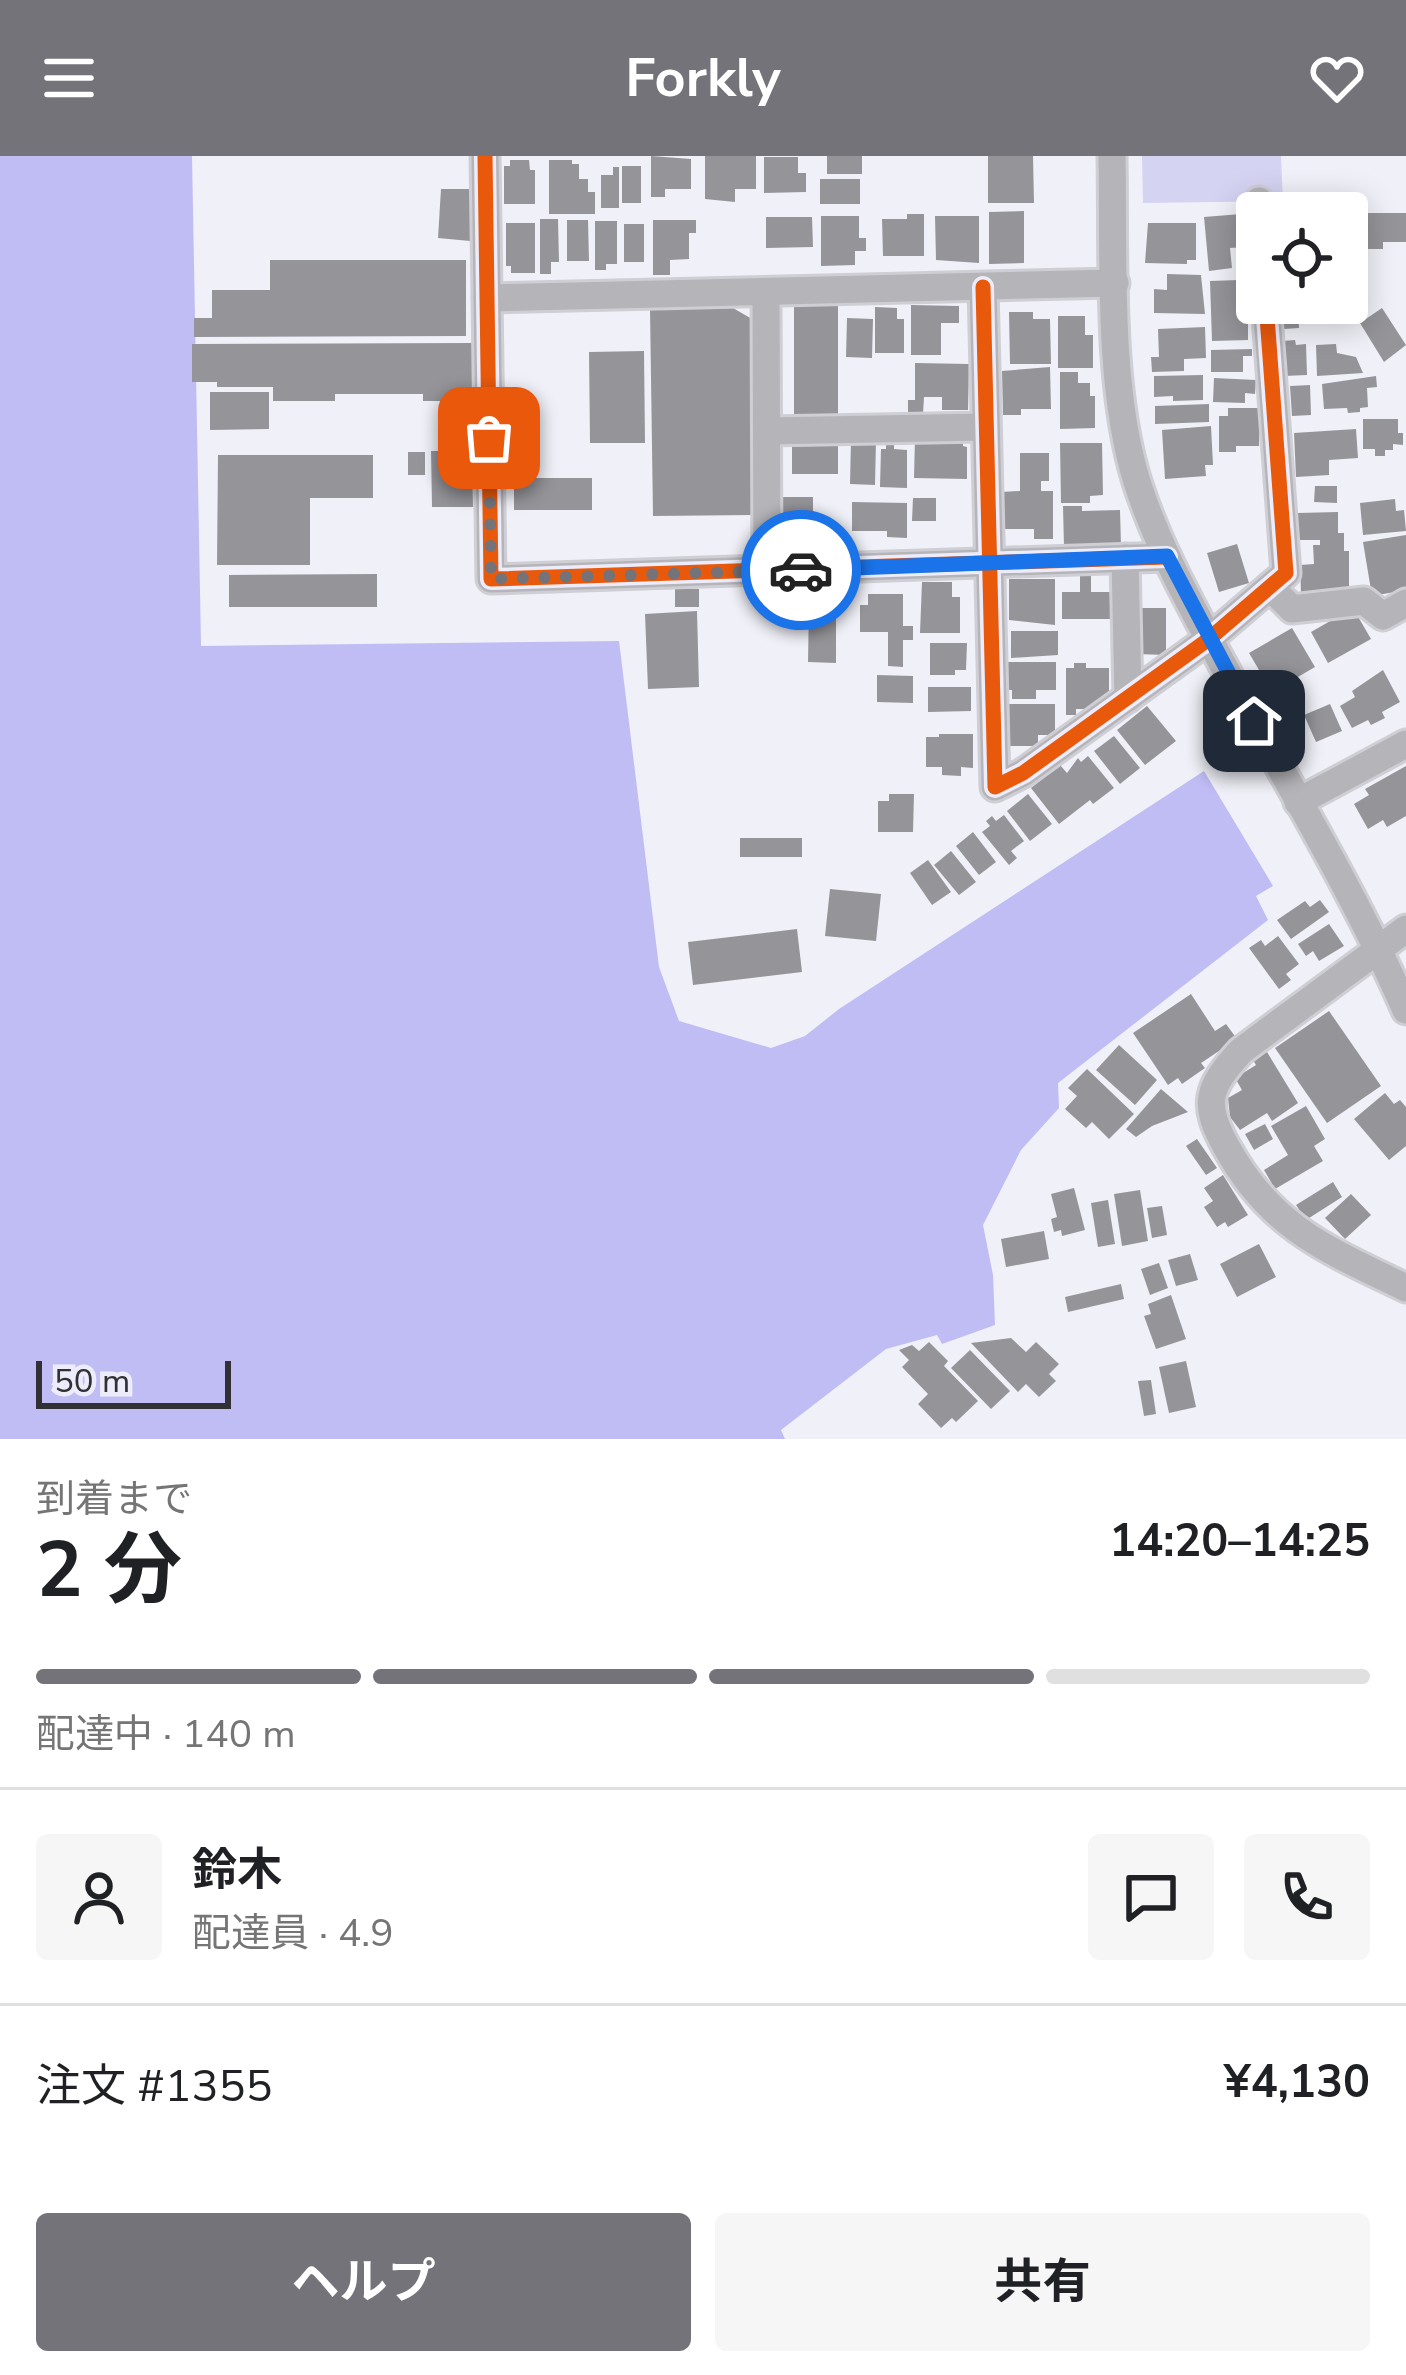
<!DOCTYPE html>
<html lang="ja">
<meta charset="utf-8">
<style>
:root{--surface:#fff;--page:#f6f6f6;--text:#202124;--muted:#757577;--line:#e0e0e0;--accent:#737379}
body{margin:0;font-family:"Nunito Sans","Noto Sans JP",sans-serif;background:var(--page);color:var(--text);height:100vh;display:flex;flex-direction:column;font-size:45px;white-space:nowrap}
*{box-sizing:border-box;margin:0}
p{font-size:39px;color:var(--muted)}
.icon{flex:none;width:66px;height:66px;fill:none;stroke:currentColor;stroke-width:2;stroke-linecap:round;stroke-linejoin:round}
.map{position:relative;height:1283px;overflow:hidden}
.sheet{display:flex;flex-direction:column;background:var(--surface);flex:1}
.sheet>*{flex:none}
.fabs{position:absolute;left:1236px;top:36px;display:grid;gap:24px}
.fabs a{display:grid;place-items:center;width:132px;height:132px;border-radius:12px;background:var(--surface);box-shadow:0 6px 30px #0003;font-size:60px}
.scale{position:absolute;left:36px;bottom:30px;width:195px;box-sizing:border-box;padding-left:12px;border:6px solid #303035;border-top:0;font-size:33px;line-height:42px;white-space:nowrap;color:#303035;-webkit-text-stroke:9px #edecfb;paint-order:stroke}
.pin{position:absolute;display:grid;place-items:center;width:102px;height:102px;color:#fff;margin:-51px;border-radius:24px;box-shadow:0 6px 18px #0006}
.courier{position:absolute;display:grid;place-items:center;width:120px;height:120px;margin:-60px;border:9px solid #1a73e8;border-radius:50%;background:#fff;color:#222;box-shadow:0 3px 15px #0007}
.head em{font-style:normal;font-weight:700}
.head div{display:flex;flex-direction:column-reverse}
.head{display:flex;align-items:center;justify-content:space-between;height:204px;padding:0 36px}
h1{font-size:78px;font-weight:700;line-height:90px}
.bar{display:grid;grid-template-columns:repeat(4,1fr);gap:18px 12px;align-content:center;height:144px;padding:0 36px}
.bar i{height:15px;border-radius:9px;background:var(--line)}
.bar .current{background:var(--accent)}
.bar p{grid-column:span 4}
.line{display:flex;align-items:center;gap:30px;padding:0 36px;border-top:3px solid var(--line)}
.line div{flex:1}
.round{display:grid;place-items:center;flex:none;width:126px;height:126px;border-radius:12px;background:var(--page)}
.action{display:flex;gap:24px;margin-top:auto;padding:24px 36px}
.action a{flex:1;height:138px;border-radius:12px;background:var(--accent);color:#fff;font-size:48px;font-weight:700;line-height:138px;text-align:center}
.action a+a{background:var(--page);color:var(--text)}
header{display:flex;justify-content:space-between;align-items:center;height:156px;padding:0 36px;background:var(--accent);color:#fff;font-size:54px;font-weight:700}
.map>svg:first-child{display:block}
.green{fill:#d4d3f2}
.water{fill:#c0bcf4}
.building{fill:#949499}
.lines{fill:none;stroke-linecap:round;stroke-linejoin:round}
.minor-casing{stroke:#ceced4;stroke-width:33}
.minor{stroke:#b5b5b9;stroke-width:27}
.cycleway-casing{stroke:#edecfb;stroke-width:22}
.cycleway{stroke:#e8590c;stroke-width:15}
.done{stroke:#737379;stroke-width:12;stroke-dasharray:0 21.6}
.route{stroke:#1a73e8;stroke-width:15}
</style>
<header><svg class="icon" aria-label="menu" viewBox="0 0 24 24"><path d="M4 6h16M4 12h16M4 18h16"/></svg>Forkly<svg class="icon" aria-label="heart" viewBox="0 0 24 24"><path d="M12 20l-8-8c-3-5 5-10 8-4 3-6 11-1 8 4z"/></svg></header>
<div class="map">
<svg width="1406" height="1283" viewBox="0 0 1406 1283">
<rect width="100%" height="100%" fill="#f0f0f8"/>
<path class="green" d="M1142,0H1281L1283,45L1143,47Z"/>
<path class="water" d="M0,0H192L201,490L619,485L659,811L679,865L771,892L805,880L839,853L1204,615L1273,730L1256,740L1268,764L1058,927L1059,952L1021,994L983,1069L993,1119L995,1169L942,1188L937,1179L886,1193L781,1274L785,1283H0Z"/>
<g class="building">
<path d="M651,0L691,3V33H665V41H651Z"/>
<path d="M705,0H756V33H735V46L705,43Z"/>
<rect x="827" y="0" width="35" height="18"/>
<path d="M988,0H1033L1034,47H988Z"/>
<path d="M764,1H798V17H806V36L764,37Z"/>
<path d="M510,4H529L530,14H535V48H504V10H510Z"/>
<path d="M549,4H572V8H579V23H588V36H595V58H549Z"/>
<rect x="622" y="10" width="19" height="37"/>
<path d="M613,11H619V52H601V19H613Z"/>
<rect x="820" y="23" width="40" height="25"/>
<path d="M441,33H470V85L438,82Z"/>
<path d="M1024,55V107L989,108V56Z"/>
<path d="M1347,57H1406V86H1383V93H1360V86H1347Z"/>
<path d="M907,58H924V100H883L882,63H907Z"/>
<path d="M1241,58L1244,91L1230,92L1232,112L1209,115L1204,61Z"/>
<path d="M821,60H859V82H866V95H855V109L821,110Z"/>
<path d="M935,60H979V107L936,104Z"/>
<path d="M766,61H812L813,91L766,92Z"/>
<path d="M540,63H558L559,106H551V118H540Z"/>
<path d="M567,64H588L589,105H567Z"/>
<path d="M653,64H696V77H689V103L670,104V119H653Z"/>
<path d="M595,65H617V108H606V114H595Z"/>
<path d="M506,67H535V117H511V110H506Z"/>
<path d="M1148,67H1196V104H1187V108L1145,107Z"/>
<rect x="624" y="68" width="20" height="38"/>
<path d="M270,104H466V180L194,181V162H212V134H270Z"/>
<path d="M1167,118L1201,119L1205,158L1154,157V133L1167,134Z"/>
<path d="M1239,124L1241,166L1248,165V184L1212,185L1210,125Z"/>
<path d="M1282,147H1298L1299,172L1284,173Z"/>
<path d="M911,149L959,150V167H941V199H911Z"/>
<rect x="794" y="150" width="44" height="112"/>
<path d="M875,151L897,152V163H904V197H875Z"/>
<path d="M650,152H733L752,163L753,359L653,360Z"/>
<path d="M1382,152L1406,189L1384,206L1360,167Z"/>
<path d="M1009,156H1033V163H1050L1051,208H1010Z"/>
<path d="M1058,160H1085V179H1093V212H1058Z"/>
<path d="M847,162L873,163L872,202L846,201Z"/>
<path d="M1205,171L1206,202L1184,203V215L1152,216L1151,201H1159L1158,173Z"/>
<path d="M1295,184L1296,189L1306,188L1307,219L1284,220L1282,185Z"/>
<path d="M474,187V245H423V238H335V245H273V231H217V226H192V188Z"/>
<path d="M1336,188L1337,197L1356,201L1363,217L1317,220L1316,189Z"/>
<path d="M1252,193V200H1243V216H1211V194Z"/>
<path d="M644,195L645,287H590L589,196Z"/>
<path d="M915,207L969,208L968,254H942V241H924L923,258H908V244H915Z"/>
<path d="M1050,211L1051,253H1021V259H1003L1002,215Z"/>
<path d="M1060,216H1078V227H1090V240H1095V272L1060,273Z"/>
<path d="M1203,219V244L1173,245V240L1154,241V220Z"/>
<path d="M1376,220L1377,231L1367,232L1368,251L1360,252V256L1348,257L1347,252L1324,253L1322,228Z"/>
<path d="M1214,222L1256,224L1255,238L1245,237V247L1213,246Z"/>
<path d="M1310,229L1311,259L1292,260L1290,230Z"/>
<path d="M210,236H269V273L210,274Z"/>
<path d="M1209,248V266L1155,268V250Z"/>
<path d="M1228,252H1260L1259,290H1236V296H1219V260H1228Z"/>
<path d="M1363,263H1398V277H1403V289L1393,288V294H1385V300H1375V293H1363Z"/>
<path d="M1211,270L1213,309H1205L1206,320L1165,323L1162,274Z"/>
<path d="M1356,273L1358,302L1329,304V319L1296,321L1294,277Z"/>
<path d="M915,282L963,283V290L967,291V323L914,322Z"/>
<path d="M886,283L894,284V293L907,294V332L880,331L881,293H886Z"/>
<path d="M851,284L876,285L875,329L850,328Z"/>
<rect x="792" y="285" width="46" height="33"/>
<path d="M1060,287H1102L1103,339L1090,340V347H1061Z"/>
<path d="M431,295H472L473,351H432Z"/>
<rect x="408" y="296" width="17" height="23"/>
<path d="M1020,297H1049V325H1041V335H1053V383H1034V373H1001V336L1020,335Z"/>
<path d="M218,299H373V342H310V409H217Z"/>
<rect x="514" y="322" width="78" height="32"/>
<path d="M1315,330H1337V347L1314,346Z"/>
<rect x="783" y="341" width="30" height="39"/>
<path d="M913,342H936V365H912Z"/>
<path d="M1395,343L1396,355L1404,354L1406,375L1363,379L1360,347Z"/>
<path d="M852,346L907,347V382L887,381V375H852Z"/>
<path d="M1063,350H1082V355L1120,354L1121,390L1064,391Z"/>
<path d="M1338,356V377H1344V395H1349V436H1301L1300,409L1314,408L1313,389H1320V384H1298V357Z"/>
<path d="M1406,379V434L1372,440L1363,386Z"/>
<path d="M1237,388L1249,427L1219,436L1207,397Z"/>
<path d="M377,418V451H229V419Z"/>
<path d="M1080,420H1091V436H1112V463H1062V436H1080Z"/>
<path d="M1009,423H1055V469L1009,464Z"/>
<path d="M922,426H952V441H960V477H920Z"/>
<path d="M675,432L699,433V451H675Z"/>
<path d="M868,438H903V470H913V484H903V511L888,510V476H860V449H868Z"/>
<path d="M809,446H836V507L808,506Z"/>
<path d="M1138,452H1166V499L1137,498Z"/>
<path d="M1353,452L1371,483L1328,507L1311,476Z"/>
<path d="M697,455L699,531L648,533L645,458Z"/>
<path d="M1292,472L1315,511L1272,536L1249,497Z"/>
<path d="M1011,475H1058V499L1011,502Z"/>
<path d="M930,487H967L966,514H955V519H930Z"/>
<path d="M1005,506H1056V534H1036V543H1012V534H1005Z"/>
<path d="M1074,507H1086V512H1109V539L1092,553H1076V559H1066V512H1074Z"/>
<path d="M1383,514L1400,546L1382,556L1385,562L1371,569L1368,564L1352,572L1340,550L1355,541L1352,535Z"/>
<path d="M877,519L913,520V547L877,546Z"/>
<path d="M928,531H971V555L928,556Z"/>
<path d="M1007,548H1055V579H1038V590H1007Z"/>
<path d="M1330,548L1342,575L1316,586L1304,559Z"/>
<path d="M1147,550L1176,585L1145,609L1117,574Z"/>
<path d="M939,578H973V612L961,611V620L942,619V611H926V581H939Z"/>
<path d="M1114,580L1140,612L1120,628L1094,595Z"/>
<path d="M1088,600L1114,632L1093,648L1090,644L1059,668L1031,632L1060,609L1067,617L1078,602L1081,606Z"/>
<path d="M1406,610V660L1387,671L1383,664L1368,673L1354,648L1369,639L1365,633Z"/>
<path d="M889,638H914L913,676H878V645H889Z"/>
<path d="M1028,638L1052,668L1030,685L1007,655Z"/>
<path d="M1004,659L1024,685L1011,695L1017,702L1009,709L982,676L990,670L986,665L992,660L996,665Z"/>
<path d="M973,676L996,706L979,719L956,690Z"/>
<rect x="740" y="682" width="62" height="19"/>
<path d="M951,695L976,726L959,739L934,709Z"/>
<path d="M928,704L951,736L932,749L910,717Z"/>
<path d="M830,733L881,738L876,785L825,780Z"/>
<path d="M1320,744L1329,756L1291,783L1277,764L1305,745L1310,751Z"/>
<path d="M1329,768L1344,790L1319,805L1313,795L1306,800L1298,788Z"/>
<path d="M797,773L802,816L693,829L688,786Z"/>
<path d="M1278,780L1299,808L1286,818L1291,824L1279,833L1249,792L1261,784L1265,790Z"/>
<path d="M1191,838L1215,875L1226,868L1237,883L1201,907L1205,912L1182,928L1178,922L1168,929L1133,877Z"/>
<path d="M1329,855L1381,930L1327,967L1275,892Z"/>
<path d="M1119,889L1157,924L1135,949L1096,914Z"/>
<path d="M1267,896L1298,947L1272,965L1267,957L1240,974L1230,961L1228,942L1242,934L1235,922L1256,909L1253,904Z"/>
<path d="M1087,913L1134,958L1109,983L1092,966L1086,972L1065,953L1077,940L1068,932Z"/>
<path d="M1161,933L1188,956L1152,970L1136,981L1126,973Z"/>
<path d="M1385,937L1394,948L1400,944L1406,951V990L1389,1004L1354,963Z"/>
<path d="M1306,950L1325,983L1314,990L1323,1005L1275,1033L1264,1014L1288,999L1271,970Z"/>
<path d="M1265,968L1273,983L1254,994L1245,978Z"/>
<path d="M1197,983L1217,1012L1206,1019L1186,990Z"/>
<path d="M1223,1019L1248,1059L1228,1071L1225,1066L1217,1071L1204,1051L1213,1045L1204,1032Z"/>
<path d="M1333,1026L1342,1041L1306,1064L1296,1049Z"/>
<path d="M1074,1032L1085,1074L1062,1080L1061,1074L1054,1076L1051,1063L1057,1061L1051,1038Z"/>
<path d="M1140,1034L1148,1085L1122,1090L1114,1038Z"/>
<path d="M1351,1038L1371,1059L1345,1083L1325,1062Z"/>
<path d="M1108,1044L1115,1088L1098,1091L1091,1047Z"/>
<path d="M1162,1050L1167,1079L1152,1082L1147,1052Z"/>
<path d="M1044,1075L1049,1103L1006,1111L1001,1083Z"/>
<path d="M1259,1088L1276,1121L1237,1141L1220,1108Z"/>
<path d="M1190,1098L1198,1124L1176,1130L1168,1104Z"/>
<path d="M1159,1107L1168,1132L1150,1139L1141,1113Z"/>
<path d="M1121,1128L1124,1143L1068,1156L1065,1141Z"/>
<path d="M1171,1139L1186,1183L1156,1193L1144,1160L1151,1158L1148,1148Z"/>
<path d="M1011,1182L1026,1196L1036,1186L1059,1208L1049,1218L1056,1225L1039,1241L1026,1228L1018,1236L971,1187Z"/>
<path d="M929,1186L948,1205L944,1210L978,1245L956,1266L952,1262L941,1272L918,1248L928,1238L902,1211L909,1204L899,1194L912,1189L919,1195Z"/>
<path d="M970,1194L1010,1235L991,1253L951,1212Z"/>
<path d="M1186,1205L1196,1251L1169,1257L1159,1211Z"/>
<path d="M1151,1224L1156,1258L1144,1260L1138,1225Z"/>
</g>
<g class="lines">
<g class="minor-casing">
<g id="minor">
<path d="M485,0L491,423L1167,401"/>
<path d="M1112,0C1114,102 1107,229 1137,326C1159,395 1197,460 1231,524C1291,633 1356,740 1406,854"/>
<path d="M1259,45V57"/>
<path d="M983,131L995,631L1023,617L1209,483L1286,417L1266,147"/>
<path d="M766,137L767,415"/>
<path d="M487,142L1115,127"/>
<path d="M767,275L985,271"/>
<path d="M1125,402L1128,542"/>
<path d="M1271,432L1292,453L1364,445L1383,460L1406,447"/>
<path d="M1298,646L1406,588"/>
<path d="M1406,773L1241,895C1207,932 1202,948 1227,992C1271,1072 1328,1094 1406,1132"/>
</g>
</g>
<use href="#minor" class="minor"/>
<g class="cycleway-casing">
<g id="cycleway">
<path d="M485,0L491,423L1167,401"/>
<path d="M983,131L995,631L1023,617L1209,483L1286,417L1266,147"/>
</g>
</g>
<use href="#cycleway" class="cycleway"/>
</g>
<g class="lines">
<path class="done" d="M489,282L491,423L801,414"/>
<path class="route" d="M801,414L1167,400L1254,565"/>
</g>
</svg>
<div class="fabs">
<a><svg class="icon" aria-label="locate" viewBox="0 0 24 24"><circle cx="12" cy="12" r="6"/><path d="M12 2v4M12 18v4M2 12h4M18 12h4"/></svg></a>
</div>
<div class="scale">50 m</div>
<div class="pin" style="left:489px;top:282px;background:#ea580c"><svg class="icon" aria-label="bag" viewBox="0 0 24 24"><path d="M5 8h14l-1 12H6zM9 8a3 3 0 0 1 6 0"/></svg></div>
<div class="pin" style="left:1254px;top:565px;background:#1f2937"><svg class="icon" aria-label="home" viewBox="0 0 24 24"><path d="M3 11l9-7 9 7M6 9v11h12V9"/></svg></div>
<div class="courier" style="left:801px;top:414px"><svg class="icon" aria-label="car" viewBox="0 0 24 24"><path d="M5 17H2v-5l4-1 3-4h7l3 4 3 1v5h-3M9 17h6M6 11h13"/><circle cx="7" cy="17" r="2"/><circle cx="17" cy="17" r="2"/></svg></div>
</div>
<section class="sheet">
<div class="head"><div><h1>2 分</h1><p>到着まで</p></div><em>14:20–14:25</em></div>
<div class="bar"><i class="current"></i><i class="current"></i><i class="current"></i><i></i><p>配達中 · 140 m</p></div>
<div class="line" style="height:216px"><a class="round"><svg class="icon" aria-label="person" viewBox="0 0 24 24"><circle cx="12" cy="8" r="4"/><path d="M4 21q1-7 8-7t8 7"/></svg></a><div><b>鈴木</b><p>配達員 · 4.9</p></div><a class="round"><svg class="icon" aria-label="chat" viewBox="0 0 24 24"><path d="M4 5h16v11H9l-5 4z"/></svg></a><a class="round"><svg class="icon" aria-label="phone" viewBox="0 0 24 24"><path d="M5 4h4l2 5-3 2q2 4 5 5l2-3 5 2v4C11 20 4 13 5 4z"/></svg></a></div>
<div class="line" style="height:156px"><div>注文 #1355</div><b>¥4,130</b></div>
<div class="action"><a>ヘルプ</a><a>共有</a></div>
</section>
